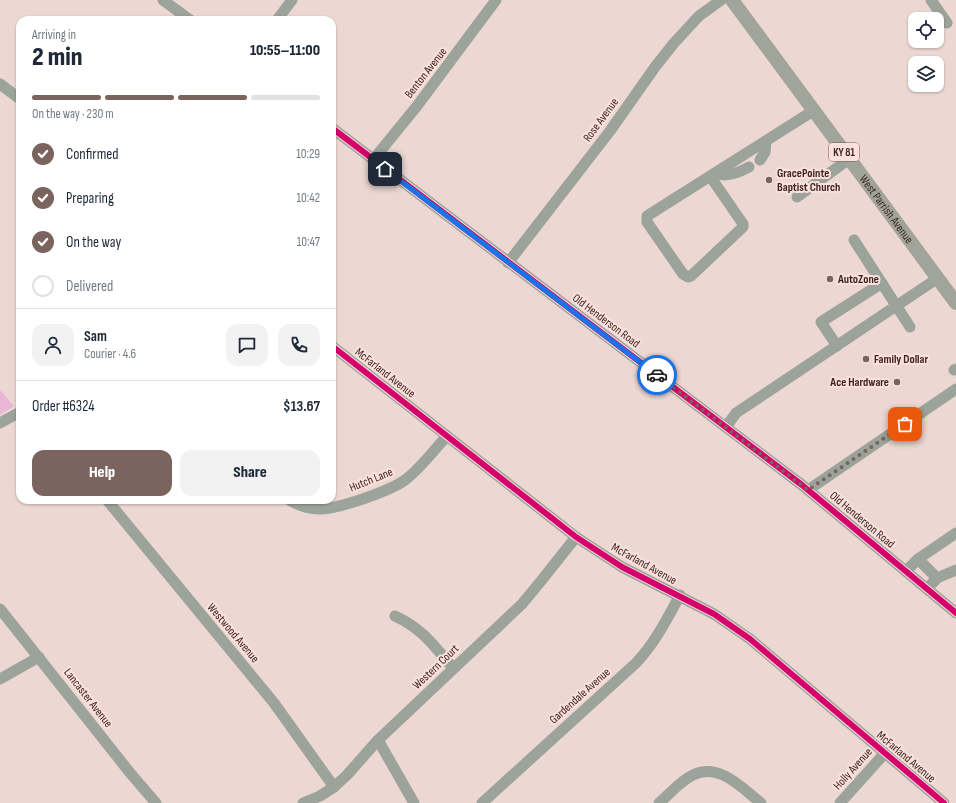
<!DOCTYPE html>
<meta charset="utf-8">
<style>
:root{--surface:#fff;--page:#f2f2f3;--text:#1f2937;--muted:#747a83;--line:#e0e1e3;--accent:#7b635e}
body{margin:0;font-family:"Sofia Sans Condensed",sans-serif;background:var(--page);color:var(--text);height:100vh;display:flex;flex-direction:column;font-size:15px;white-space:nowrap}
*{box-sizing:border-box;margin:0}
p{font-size:13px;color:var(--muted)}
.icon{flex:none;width:22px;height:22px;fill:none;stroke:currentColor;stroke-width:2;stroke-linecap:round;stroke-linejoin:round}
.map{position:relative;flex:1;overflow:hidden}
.details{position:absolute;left:16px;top:16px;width:320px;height:488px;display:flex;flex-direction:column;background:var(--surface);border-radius:12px;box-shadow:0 1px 3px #0004}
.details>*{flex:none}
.controls{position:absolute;left:908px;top:12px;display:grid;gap:8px}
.controls a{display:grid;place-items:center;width:36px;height:36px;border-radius:8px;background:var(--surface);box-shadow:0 1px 3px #0004;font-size:20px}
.pin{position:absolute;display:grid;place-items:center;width:34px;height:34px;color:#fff;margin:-17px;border-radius:8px;box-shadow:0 2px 6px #0006}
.courier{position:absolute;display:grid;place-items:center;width:40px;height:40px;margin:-20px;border:3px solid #1a73e8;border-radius:50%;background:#fff;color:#222;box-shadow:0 1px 5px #0007}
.summary em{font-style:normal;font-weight:800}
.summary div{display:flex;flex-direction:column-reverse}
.summary{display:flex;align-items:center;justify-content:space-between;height:68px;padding:0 16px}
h1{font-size:26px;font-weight:800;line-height:30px}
.bar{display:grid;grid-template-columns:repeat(4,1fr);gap:6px 4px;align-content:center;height:48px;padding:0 16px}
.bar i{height:5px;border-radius:3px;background:var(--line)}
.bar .on{background:var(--accent)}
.bar p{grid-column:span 4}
.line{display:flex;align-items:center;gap:10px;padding:0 16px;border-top:1px solid var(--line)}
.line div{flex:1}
.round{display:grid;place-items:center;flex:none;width:42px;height:42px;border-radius:12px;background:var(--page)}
ol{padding:0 16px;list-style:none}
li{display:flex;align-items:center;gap:12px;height:44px}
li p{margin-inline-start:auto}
li .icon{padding:4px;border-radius:50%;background:var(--accent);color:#fff;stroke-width:4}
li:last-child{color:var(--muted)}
li i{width:22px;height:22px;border:2px solid var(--line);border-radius:50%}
.primary-button{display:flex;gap:8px;margin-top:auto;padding:8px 16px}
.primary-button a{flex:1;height:46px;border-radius:12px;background:var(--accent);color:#fff;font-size:16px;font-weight:800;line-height:46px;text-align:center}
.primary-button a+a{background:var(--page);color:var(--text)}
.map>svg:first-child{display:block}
.green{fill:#e8b6d6}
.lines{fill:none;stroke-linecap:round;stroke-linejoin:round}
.minor{stroke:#9ba39a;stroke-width:11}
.major{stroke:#a0a49a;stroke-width:14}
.cycleway-casing{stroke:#fbe0db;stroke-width:8}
.cycleway{stroke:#d6006c;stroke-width:6}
.done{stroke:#7b635e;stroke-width:4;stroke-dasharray:0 7.2}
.route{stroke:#1a73e8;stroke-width:5}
.poi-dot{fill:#7b635e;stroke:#fbe0db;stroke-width:1.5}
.labels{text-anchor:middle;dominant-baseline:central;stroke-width:4;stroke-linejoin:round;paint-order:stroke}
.shield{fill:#fbe0db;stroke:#775d58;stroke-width:1}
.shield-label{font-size:11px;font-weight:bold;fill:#3e2520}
.street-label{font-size:12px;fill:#3e2520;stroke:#fbe0db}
.poi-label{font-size:12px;font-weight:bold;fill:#3e2520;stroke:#fbe0db;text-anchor:start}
</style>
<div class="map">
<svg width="956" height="803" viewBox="0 0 956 803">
<rect width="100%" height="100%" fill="#ecd7d2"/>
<path class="green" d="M0,390L14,406L0,415Z"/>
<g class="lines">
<g class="minor">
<path d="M163,0L190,20"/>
<path d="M931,0L947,23"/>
<path d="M277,20L292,0"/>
<path d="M0,84L20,99"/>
<path d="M332,128L802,485L956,613"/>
<path d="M373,160L417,106L496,0"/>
<path d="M760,160L765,152L766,141"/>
<path d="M715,173C726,178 740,172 749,167"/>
<path d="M710,176L743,224V227L691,276L688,277L683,274L647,222V216L813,111"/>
<path d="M797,197L849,159"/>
<path d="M854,240L910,327"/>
<path d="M508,263L610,131L655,67L674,43L699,16L721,0"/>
<path d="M332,346L576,537L622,567L714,614L750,639L944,803"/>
<path d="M837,346L821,322L882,283"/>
<path d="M954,370L956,369"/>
<path d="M0,423L20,412"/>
<path d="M726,427L736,413L938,278"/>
<path d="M808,490L956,389"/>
<path d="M107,500L274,703L334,787"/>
<path d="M289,500C298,505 307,509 318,509C336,510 390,491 405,480C421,468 433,451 447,436"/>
<path d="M918,559L937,578"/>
<path d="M906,571L918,559L956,533"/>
<path d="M927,589L937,578L956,570"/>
<path d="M0,609L131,774L156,803"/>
<path d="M395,616C423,629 434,646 453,668"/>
<path d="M0,679L39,657"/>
<path d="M378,740L414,803"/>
<path d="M303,803L320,796L334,787L347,775L378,740L522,604L541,581L576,537"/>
<path d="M482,803L636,663C655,643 667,619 680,595"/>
<path d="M659,803C670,794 680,781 693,775C719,762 742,788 761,803"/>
<path d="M840,803L885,753"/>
</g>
<path class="major" id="s1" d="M732,0L956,303"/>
<g class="cycleway-casing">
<g id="cycleway">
<path d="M332,128L802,485L956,613"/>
<path d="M332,346L576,537L622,567L714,614L750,639L944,803"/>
</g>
</g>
<use href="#cycleway" class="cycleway"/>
</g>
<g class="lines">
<path class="done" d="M657,375L808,490L905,424"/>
<path class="route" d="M385,169L657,375"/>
</g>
<g class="poi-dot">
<circle cx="769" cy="180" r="4"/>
<circle cx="830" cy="279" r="4"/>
<circle cx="866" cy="359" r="4"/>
<circle cx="897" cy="382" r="4"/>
</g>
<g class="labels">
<rect class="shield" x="829" y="143" width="30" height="18" rx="3"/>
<g class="shield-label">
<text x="844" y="152">KY 81</text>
</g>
<g class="street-label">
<text transform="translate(426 73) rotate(-52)">Benton Avenue</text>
<text transform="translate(601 120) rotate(-54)">Rose Avenue</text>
<text stroke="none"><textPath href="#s1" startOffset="260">West Parrish Avenue</textPath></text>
<text transform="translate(606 321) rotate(37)">Old Henderson Road</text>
<text transform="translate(385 373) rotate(38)">McFarland Avenue</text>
<text transform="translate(371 480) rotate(-22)">Hutch Lane</text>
<text transform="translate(862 520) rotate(40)">Old Henderson Road</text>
<text transform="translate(644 564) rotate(29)">McFarland Avenue</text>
<text transform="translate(233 633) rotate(50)">Westwood Avenue</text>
<text transform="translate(436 667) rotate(-44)">Western Court</text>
<text transform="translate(580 696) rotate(-42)">Gardendale Avenue</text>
<text transform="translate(88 698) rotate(52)">Lancaster Avenue</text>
<text transform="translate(906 757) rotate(40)">McFarland Avenue</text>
<text transform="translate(853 769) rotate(-48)">Holly Avenue</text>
</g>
<g class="poi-label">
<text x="777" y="173">GracePointe<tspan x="777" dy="14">Baptist Church</tspan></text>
<text x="838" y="279">AutoZone</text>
<text x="874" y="359">Family Dollar</text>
<text x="889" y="382" text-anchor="end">Ace Hardware</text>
</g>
</g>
</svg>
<div class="controls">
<a><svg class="icon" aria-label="locate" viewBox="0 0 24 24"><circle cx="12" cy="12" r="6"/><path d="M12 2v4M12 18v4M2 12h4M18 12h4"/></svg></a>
<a><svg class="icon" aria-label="layers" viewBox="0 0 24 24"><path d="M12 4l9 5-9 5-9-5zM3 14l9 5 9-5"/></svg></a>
</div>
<div class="pin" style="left:905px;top:424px;background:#ea580c"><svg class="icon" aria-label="bag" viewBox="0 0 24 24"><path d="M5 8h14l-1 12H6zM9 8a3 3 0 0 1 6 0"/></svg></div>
<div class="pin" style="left:385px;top:169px;background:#1f2937"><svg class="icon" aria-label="home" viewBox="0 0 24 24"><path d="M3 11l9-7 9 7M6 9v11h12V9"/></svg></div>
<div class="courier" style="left:657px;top:375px"><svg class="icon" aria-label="car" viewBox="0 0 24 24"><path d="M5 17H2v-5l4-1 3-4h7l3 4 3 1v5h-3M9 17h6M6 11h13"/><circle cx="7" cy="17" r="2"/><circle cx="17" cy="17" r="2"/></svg></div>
<section class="details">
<div class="summary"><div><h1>2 min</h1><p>Arriving in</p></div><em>10:55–11:00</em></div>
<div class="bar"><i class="on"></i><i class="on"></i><i class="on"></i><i></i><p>On the way · 230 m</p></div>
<ol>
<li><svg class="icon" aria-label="check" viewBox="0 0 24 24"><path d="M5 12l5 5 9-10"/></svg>Confirmed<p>10:29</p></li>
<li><svg class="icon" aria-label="check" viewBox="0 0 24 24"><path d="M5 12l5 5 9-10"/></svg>Preparing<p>10:42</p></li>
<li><svg class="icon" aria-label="check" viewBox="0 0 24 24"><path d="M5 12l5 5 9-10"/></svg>On the way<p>10:47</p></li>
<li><i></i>Delivered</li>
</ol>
<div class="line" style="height:72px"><a class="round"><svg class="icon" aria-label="person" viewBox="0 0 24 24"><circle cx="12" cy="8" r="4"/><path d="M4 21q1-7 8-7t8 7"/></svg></a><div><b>Sam</b><p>Courier · 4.6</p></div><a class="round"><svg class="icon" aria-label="chat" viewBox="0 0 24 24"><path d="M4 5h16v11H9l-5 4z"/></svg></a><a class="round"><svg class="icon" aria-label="phone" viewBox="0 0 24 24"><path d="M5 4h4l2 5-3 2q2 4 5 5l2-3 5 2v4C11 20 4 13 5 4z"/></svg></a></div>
<div class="line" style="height:52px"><div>Order #6324</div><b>$13.67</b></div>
<div class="primary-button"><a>Help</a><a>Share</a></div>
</section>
</div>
